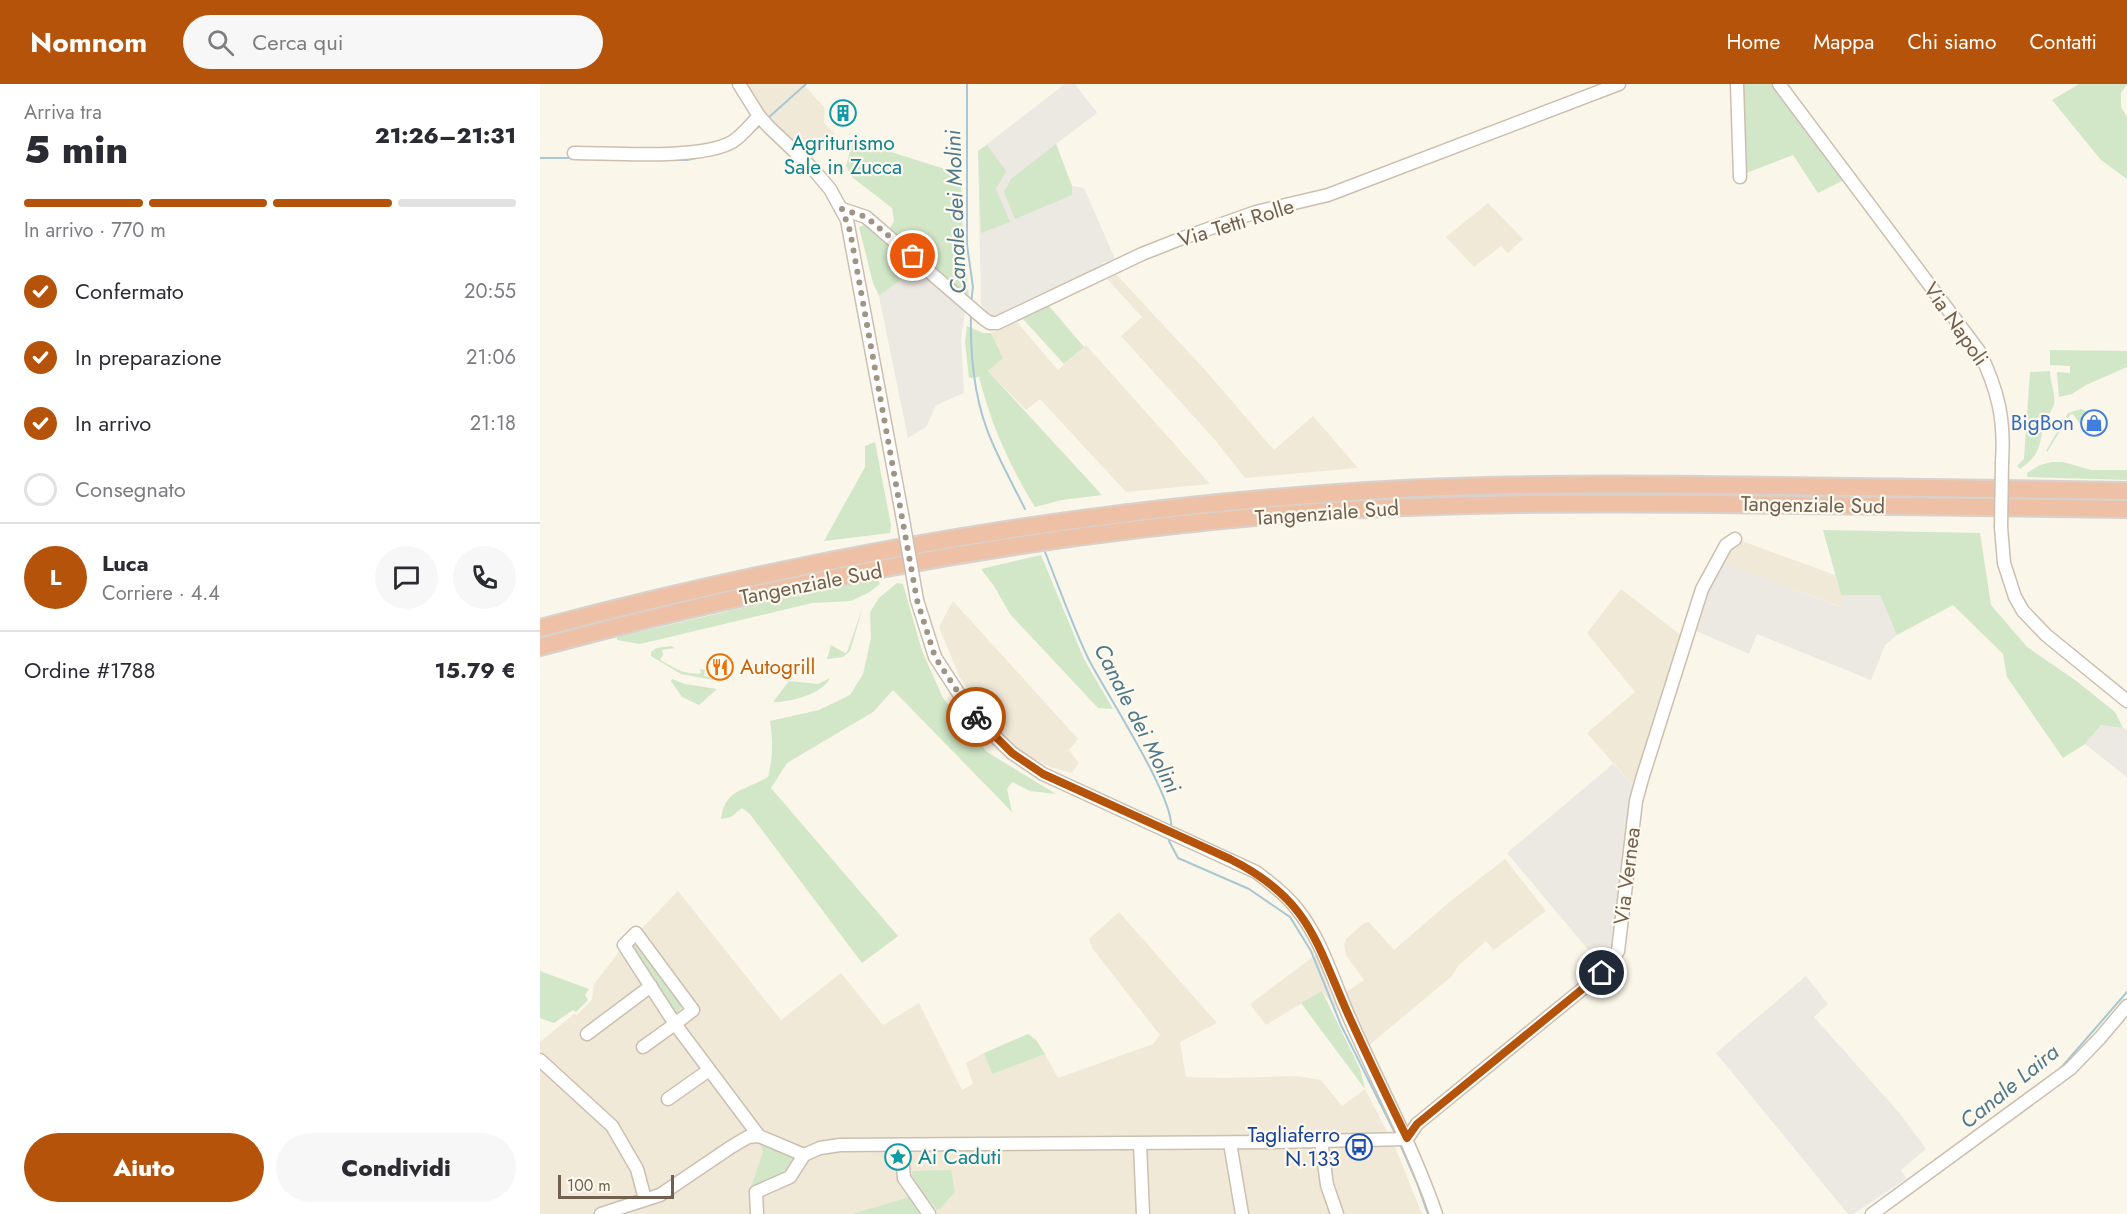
<!DOCTYPE html>
<html lang="it">
<meta charset="utf-8">
<style>
:root{--surface:#fff;--page:#f7f7f7;--text:#2b2b33;--muted:#7c7c81;--line:#e1e1e2;--accent:#b45309}
body{margin:0;font-family:Jost,sans-serif;background:var(--page);color:var(--text);height:100vh;display:flex;flex-direction:column;font-size:22px;white-space:nowrap}
*{box-sizing:border-box;margin:0}
p{font-size:20px;color:var(--muted)}
.icon{flex:none;width:33px;height:33px;fill:none;stroke:currentColor;stroke-width:2;stroke-linecap:round;stroke-linejoin:round}
.map{position:relative;flex:1;overflow:hidden}
.sheet{display:flex;flex-direction:column;background:var(--surface);width:540px}
.sheet>*{flex:none}
.scale{position:absolute;left:18px;bottom:15px;width:116px;box-sizing:border-box;padding-left:6px;border:3px solid #72604f;border-top:0;font-size:16px;line-height:21px;white-space:nowrap;color:#72604f;-webkit-text-stroke:4px #fdf9ef;paint-order:stroke}
.pin{position:absolute;display:grid;place-items:center;width:51px;height:51px;color:#fff;margin:-26px;border:3px solid #fff;border-radius:50%;box-shadow:0 2px 6px #0007}
.courier{position:absolute;display:grid;place-items:center;width:60px;height:60px;margin:-30px;border:4px solid #b45309;border-radius:50%;background:#fff;color:#222;box-shadow:0 2px 8px #0007}
.overview em{font-style:normal;font-weight:800}
.overview div{display:flex;flex-direction:column-reverse}
.overview{display:flex;align-items:center;justify-content:space-between;height:102px;padding:0 24px}
h1{font-size:39px;font-weight:800;line-height:45px}
.bar{display:grid;grid-template-columns:repeat(4,1fr);gap:9px 6px;align-content:center;height:72px;padding:0 24px}
.bar i{height:8px;border-radius:4px;background:var(--line)}
.bar .current{background:var(--accent)}
.bar p{grid-column:span 4}
.line{display:flex;align-items:center;gap:15px;padding:0 24px;border-top:2px solid var(--line)}
.line div{flex:1}
.round{display:grid;place-items:center;flex:none;width:63px;height:63px;border-radius:32px;background:var(--page)}
ol{padding:0 24px;list-style:none}
li{display:flex;align-items:center;gap:18px;height:66px}
li p{margin-inline-start:auto}
li .icon{padding:6px;border-radius:50%;background:var(--accent);color:#fff;stroke-width:4}
li:last-child{color:var(--muted)}
li i{width:33px;height:33px;border:3px solid var(--line);border-radius:50%}
.action{display:flex;gap:12px;margin-top:auto;padding:12px 24px}
.action a{flex:1;height:69px;border-radius:36px;background:var(--accent);color:#fff;font-size:24px;font-weight:800;line-height:69px;text-align:center}
.action a+a{background:var(--page);color:var(--text)}
header{display:flex;align-items:center;gap:36px;box-sizing:border-box;height:84px;padding:0 30px;background:var(--accent);color:#fff}
header strong{font-size:28px}
nav{display:flex;gap:33px;margin-inline-start:auto;font-size:21px}
.search{width:420px;height:54px;background:var(--page);display:flex;align-items:center;gap:15px;box-sizing:border-box;padding:0 21px;border-radius:33px;color:var(--muted);font-size:22px}
main{display:flex;flex:1;min-height:0}
.map>svg:first-child{display:block}
.residential{fill:#f1e9d8}
.industrial{fill:#ece8e2}
.green{fill:#d1e7c8}
.lines{fill:none;stroke-linecap:round;stroke-linejoin:round}
.stream{stroke:#a6c7d3;stroke-width:2}
.minor-casing{stroke:#ccbfb0;stroke-width:15}
.highway-casing{stroke:#d8d2ce;stroke-width:20}
.minor{stroke:#fff;stroke-width:12}
.highway{stroke:#eec1a6;stroke-width:16}
.minor-bridge-casing{stroke:#ccbfb0;stroke-width:15;stroke-linecap:butt}
.minor-bridge{stroke:#fff;stroke-width:12}
.done{stroke:#a29485;stroke-width:6;stroke-dasharray:0 10.8}
.route{stroke:#b45309;stroke-width:8}
.labels{text-anchor:middle;dominant-baseline:central;stroke-width:4.5;stroke-linejoin:round;paint-order:stroke}
.culture-label{font-size:21px;fill:#0d838f;stroke:#fdf9ef}
.street-label{font-size:21px;fill:#72604f;stroke:#fdf9ef}
.shop-label{font-size:21px;fill:#366cbe;stroke:#fdf9ef;text-anchor:end}
.food-label{font-size:21px;fill:#c56008;stroke:#fdf9ef;text-anchor:start}
.transit-label{font-size:21px;fill:#164399;stroke:#fdf9ef;text-anchor:end}
.water-label{font-size:22px;font-style:italic;fill:#4e798a;stroke:#fdf9ef}
</style>
<header>
<strong>Nomnom</strong>
<div class="search"><svg class="icon" aria-label="search" viewBox="0 0 24 24"><circle cx="10" cy="10" r="6"/><path d="M15 15l6 6"/></svg>Cerca qui</div>
<nav><a>Home</a><a>Mappa</a><a>Chi siamo</a><a>Contatti</a></nav>
</header>
<main>
<section class="sheet">
<div class="overview"><div><h1>5 min</h1><p>Arriva tra</p></div><em>21:26–21:31</em></div>
<div class="bar"><i class="current"></i><i class="current"></i><i class="current"></i><i></i><p>In arrivo · 770 m</p></div>
<ol>
<li><svg class="icon" aria-label="check" viewBox="0 0 24 24"><path d="M5 12l5 5 9-10"/></svg>Confermato<p>20:55</p></li>
<li><svg class="icon" aria-label="check" viewBox="0 0 24 24"><path d="M5 12l5 5 9-10"/></svg>In preparazione<p>21:06</p></li>
<li><svg class="icon" aria-label="check" viewBox="0 0 24 24"><path d="M5 12l5 5 9-10"/></svg>In arrivo<p>21:18</p></li>
<li><i></i>Consegnato</li>
</ol>
<div class="line" style="height:108px"><b class="round" style="background:var(--accent);color:#fff">L</b><div><b>Luca</b><p>Corriere · 4.4</p></div><a class="round"><svg class="icon" aria-label="chat" viewBox="0 0 24 24"><path d="M4 5h16v11H9l-5 4z"/></svg></a><a class="round"><svg class="icon" aria-label="phone" viewBox="0 0 24 24"><path d="M5 4h4l2 5-3 2q2 4 5 5l2-3 5 2v4C11 20 4 13 5 4z"/></svg></a></div>
<div class="line" style="height:78px"><div>Ordine #1788</div><b>15.79 €</b></div>
<div class="action"><a>Aiuto</a><a>Condividi</a></div>
</section>
<div class="map">
<svg width="1587" height="1130" viewBox="0 0 1587 1130">
<rect width="100%" height="100%" fill="#faf6e9"/>
<g class="residential">
<path d="M204,0H263L285,24L284,39L295,50L273,74L240,47Z"/>
<path d="M948,119L983,155L968,169L961,162L934,183L906,153Z"/>
<path d="M576,190L666,287L734,366L773,332L818,384L705,394L675,356L581,252L602,233L567,195Z"/>
<path d="M477,238L518,286L546,261L670,400L586,408L500,315L486,326L448,287L463,274L451,249Z"/>
<path d="M1199,456L1295,491L1301,511L1302,523L1180,478L1184,467Z"/>
<path d="M1081,505L1142,552L1095,704L1047,649L1095,608L1047,549Z"/>
<path d="M413,517L538,655L529,666L539,679L532,689L510,683L478,667L452,637L420,594L399,543Z"/>
<path d="M965,775L1006,827L954,866L946,857L919,881L911,893L827,963L782,907L726,941L710,920L777,870L793,917L824,896L806,871L804,860L806,855L824,839L829,838L854,866L912,816Z"/>
<path d="M138,807L241,936L301,889L343,941L379,919L422,1006L433,1000L426,979L444,969L452,989L505,970L518,994L613,960L620,951L552,864L549,855L579,828L677,939L640,958L646,993L683,994L756,992L781,996L802,1022L825,1005L855,1063L882,1130H0V958L34,930L37,931L52,916L54,900L79,868Z"/>
</g>
<g class="industrial">
<path d="M525,0H535L557,29L516,60L532,102L544,104L575,175L562,179L564,184L454,235L441,221L438,67Z"/>
<path d="M377,184L425,227L421,255L424,309L396,321L386,343L368,354L339,212Z"/>
<path d="M1180,478L1301,523V511H1340L1357,551L1345,561L1331,596L1217,550L1209,570L1152,545Z"/>
<path d="M1561,641L1583,644L1587,647V693L1545,660Z"/>
<path d="M1073,680L1095,704L1074,866L1061,881L967,769Z"/>
<path d="M1266,892L1288,920L1274,933L1361,1031L1386,1065L1361,1086L1366,1095L1313,1130H1308L1176,969Z"/>
</g>
<g class="green">
<path d="M1201,0H1233L1304,96L1278,109L1253,71L1204,90Z"/>
<path d="M1539,0H1587L1581,9V23L1587,33V95L1561,76L1512,16Z"/>
<path d="M313,56L421,90L423,158L429,212L349,146L354,137L352,124L312,93L306,82Z"/>
<path d="M516,60L532,102V111L475,135L464,108L471,95Z"/>
<path d="M447,61L466,87L456,105L470,138L441,149L438,67Z"/>
<path d="M327,140L377,184L339,212L333,199L319,143Z"/>
<path d="M509,222L544,263L524,280L483,235Z"/>
<path d="M427,242L443,249H451L463,274L448,287L562,411L522,416L495,423C469,381 451,340 439,293L429,294L425,258Z"/>
<path d="M1510,266L1587,267V283L1546,301L1532,310L1519,313L1517,288L1530,289V282L1510,281Z"/>
<path d="M1510,287C1510,297 1516,311 1514,320C1512,327 1506,334 1504,341C1498,364 1501,370 1480,385L1477,382L1484,375L1490,288Z"/>
<path d="M1541,325L1550,329L1544,341L1540,340L1533,330L1530,331L1507,368L1506,367L1528,329Z"/>
<path d="M335,358L351,441L350,449L284,457L325,383V362Z"/>
<path d="M1512,378H1523L1551,386H1587V396L1487,393V389L1500,381Z"/>
<path d="M1283,446L1440,449L1451,521L1487,563L1535,596L1575,628L1583,644L1561,641L1545,660L1523,674L1467,593L1463,570L1413,521L1357,551L1340,511H1301Z"/>
<path d="M501,471L544,575L573,625L558,624L470,530L454,502L441,485Z"/>
<path d="M337,495L340,500L328,509L311,517L272,519L100,560L77,556V553L223,519Z"/>
<path d="M357,499L363,500L382,567L403,614L447,668L516,710L490,707L472,698L467,705L472,728L353,606L333,628L247,679L231,704L358,852L322,879L210,730L202,724L191,733L181,735C185,705 204,707 228,693C233,675 233,656 230,637L279,626L310,611L323,590L331,554L330,528L339,514Z"/>
<path d="M323,523L310,567L303,573L287,575L291,561L305,569L307,568Z"/>
<path d="M131,562L135,564L122,566L123,571L120,576C134,583 145,592 161,589L160,585L165,586L164,592L179,595V597L141,590L111,572V568L116,564Z"/>
<path d="M290,594C282,610 251,618 233,618L249,597L278,600Z"/>
<path d="M132,595L145,600L177,605L159,621L142,613L131,597Z"/>
<path d="M99,855L145,918L134,933L90,864Z"/>
<path d="M0,887L49,905L45,911L48,916L36,928L33,926L14,939L0,934Z"/>
<path d="M782,907L820,985L825,1005L761,919Z"/>
<path d="M488,950L496,956L505,970L452,990L444,969Z"/>
<path d="M219,1057L258,1074L248,1091L213,1106L211,1103L223,1068Z"/>
<path d="M411,1086L415,1108L398,1127L373,1097L372,1087Z"/>
<path d="M370,1113L382,1130H312Z"/>
</g>
<g class="lines">
<g class="stream">
<path d="M427,0V161L433,203L431,219"/>
<path d="M228,34L266,0"/>
<path d="M208,52L222,40"/>
<path d="M0,74H34"/>
<path d="M124,76H147L156,74"/>
<path d="M431,230C430,272 435,320 452,358C462,381 474,403 485,425"/>
<path d="M505,468C519,503 532,540 548,574C565,608 636,715 631,745"/>
<path d="M630,754L629,757L638,774L709,805L750,833L771,867L801,941L855,1049"/>
<path d="M1520,985L1587,908"/>
<path d="M860,1060L877,1099L888,1130"/>
</g>
<g class="minor-casing">
<g id="minor">
<path d="M199,0L219,32L229,43L273,85L290,105L307,136L362,430"/>
<path d="M1197,0L1200,93"/>
<path d="M1239,0L1439,267C1458,306 1465,335 1462,378"/>
<path d="M34,69C73,69 160,76 192,58C202,52 211,40 219,32"/>
<path d="M302,125L326,133L444,235L450,239H457L602,170L640,155L716,128L788,111L1079,0"/>
<path d="M1461,443L1464,479L1475,513L1483,527L1506,551L1587,617"/>
<path d="M377,516L395,573L421,613L444,642L472,669L503,690L716,788C731,799 746,811 757,825C781,855 792,893 807,928C836,996 872,1060 896,1130"/>
<path d="M96,849L153,926L135,940L84,861Z"/>
<path d="M47,950L111,902"/>
<path d="M103,963L135,940L219,1052"/>
<path d="M0,976L72,1042L97,1085L105,1115"/>
<path d="M128,1015L169,986"/>
<path d="M867,1055L877,1040L1062,889L1070,881L1078,867L1096,717L1102,695L1162,505L1186,461L1195,455"/>
<path d="M781,1057L787,1101L797,1130"/>
<path d="M690,1059L702,1130"/>
<path d="M600,1060L603,1130"/>
<path d="M361,1061L364,1094L389,1130"/>
<path d="M61,1130L120,1111L191,1063L208,1053L219,1052L264,1071L280,1064L300,1061L735,1058L867,1055"/>
<path d="M217,1130L216,1108L250,1093L264,1071"/>
<path d="M1332,1130L1530,985L1560,954L1587,922"/>
</g>
</g>
<g class="highway-casing">
<g id="highway">
<path d="M0,544C257,476 518,429 783,410C909,400 1035,400 1161,401C1303,402 1445,405 1587,407"/>
<path d="M0,563C259,493 524,445 791,427C917,419 1043,419 1169,420C1308,421 1448,423 1587,425"/>
</g>
</g>
<use href="#minor" class="minor"/>
<use href="#highway" class="highway"/>
<g class="minor-bridge-casing">
<g id="minor-bridge">
<path d="M362,430L377,516"/>
<path d="M1461,443L1462,378"/>
</g>
</g>
<use href="#minor-bridge" class="minor-bridge"/>
</g>
<g class="lines">
<path class="done" d="M373,172L326,133L302,125L310,147L377,516L395,573L421,613L436,633"/>
<path class="route" d="M436,633L472,669L503,690L690,775C769,815 775,856 808,930C827,972 847,1013 867,1054L877,1040L1062,889"/>
</g>
<defs>
<g id="building-ring" transform="scale(1.35)"><circle r="9.5" fill="#fdf9ef" stroke="#0f9aa8" stroke-width="1.5"/><path d="M-4-6H4V6H1V3H-1V6H-4ZM-2.5-4.3h1.7v1.8h-1.7ZM.8-4.3h1.7v1.8H.8ZM-2.5-1h1.7V.8h-1.7ZM.8-1h1.7V.8H.8Z" fill="#0f9aa8"/></g>
<g id="shop-ring" transform="scale(1.35)"><circle r="9.5" fill="#fdf9ef" stroke="#3f7fe0" stroke-width="1.5"/><path d="M-5-2.5h2.3a2.7 3.5 0 0 1 5.4 0H5L5.5 6h-11ZM-1.5-2.5h3a1.5 2.3 0 0 0-3 0Z" fill="#3f7fe0"/></g>
<g id="restaurant-ring" transform="scale(1.35)"><circle r="9.5" fill="#fdf9ef" stroke="#e8710a" stroke-width="1.5"/><path d="M-5-6h1v4h1v-4h1v4h1v-4h1v5L-1.5 .5V6h-2V.5L-5-1ZM5-6V6H3V1.5H1.5Q1.5-4 5-6Z" fill="#e8710a"/></g>
<g id="bus-ring" transform="scale(1.35)"><circle r="9.5" fill="#fdf9ef" stroke="#1a4fb4" stroke-width="1.5"/><path d="M-5-6H5V4H4V6H2V4H-2V6H-4V4H-5ZM-3.5-4V0h7V-4ZM-3.5 1.2v1.5H-2V1.2ZM2 1.2v1.5H3.5V1.2Z" fill="#1a4fb4"/></g>
<g id="sight-ring" transform="scale(1.35)"><circle r="9.5" fill="#fdf9ef" stroke="#0f9aa8" stroke-width="1.5"/><path d="M0-6L1.8-2.2L6-1.7L2.9 1.2L3.7 5.4L0 3.3L-3.7 5.4L-2.9 1.2L-6-1.7L-1.8-2.2Z" fill="#0f9aa8"/></g>
</defs>
<g fill-rule="evenodd">
<use href="#building-ring" x="303" y="29"/>
<use href="#shop-ring" x="1554" y="339"/>
<use href="#restaurant-ring" x="180" y="583"/>
<use href="#bus-ring" x="819" y="1063"/>
<use href="#sight-ring" x="358" y="1073"/>
</g>
<g class="labels">
<g class="culture-label">
<text x="303" y="59">Agriturismo<tspan x="303" dy="24">Sale in Zucca</tspan></text>
<text x="378" y="1073" text-anchor="start">Ai Caduti</text>
</g>
<g class="street-label">
<text transform="translate(696 139) rotate(-17)">Via Tetti Rolle</text>
<text transform="translate(1416 240) rotate(55)">Via Napoli</text>
<text transform="translate(1273 421) rotate(1)">Tangenziale Sud</text>
<text transform="translate(787 429) rotate(-4)">Tangenziale Sud</text>
<text transform="translate(271 500) rotate(-11)">Tangenziale Sud</text>
<text transform="translate(1087 792) rotate(-83)">Via Vernea</text>
</g>
<g class="shop-label">
<text x="1534" y="339">BigBon</text>
</g>
<g class="food-label">
<text x="200" y="583">Autogrill</text>
</g>
<g class="transit-label">
<text x="800" y="1051">Tagliaferro<tspan x="800" dy="24">N.133</tspan></text>
</g>
<g class="water-label">
<text transform="translate(415 128) rotate(-92)">Canale dei Molini</text>
<text transform="translate(598 634) rotate(63)">Canale dei Molini</text>
<text transform="translate(1469 1002) rotate(-39)">Canale Laira</text>
</g>
</g>
</svg>
<div class="scale">100 m</div>
<div class="pin" style="left:373px;top:172px;background:#ea580c"><svg class="icon" aria-label="bag" viewBox="0 0 24 24"><path d="M5 8h14l-1 12H6zM9 8a3 3 0 0 1 6 0"/></svg></div>
<div class="pin" style="left:1062px;top:889px;background:#1f2937"><svg class="icon" aria-label="home" viewBox="0 0 24 24"><path d="M3 11l9-7 9 7M6 9v11h12V9"/></svg></div>
<div class="courier" style="left:436px;top:633px"><svg class="icon" aria-label="bike" viewBox="0 0 24 24"><circle cx="6" cy="16" r="4"/><circle cx="18" cy="16" r="4"/><path d="M6 16l4-8h5l3 8M10 8l3 8H6M13 5h3"/></svg></div>
</div>
</main>
